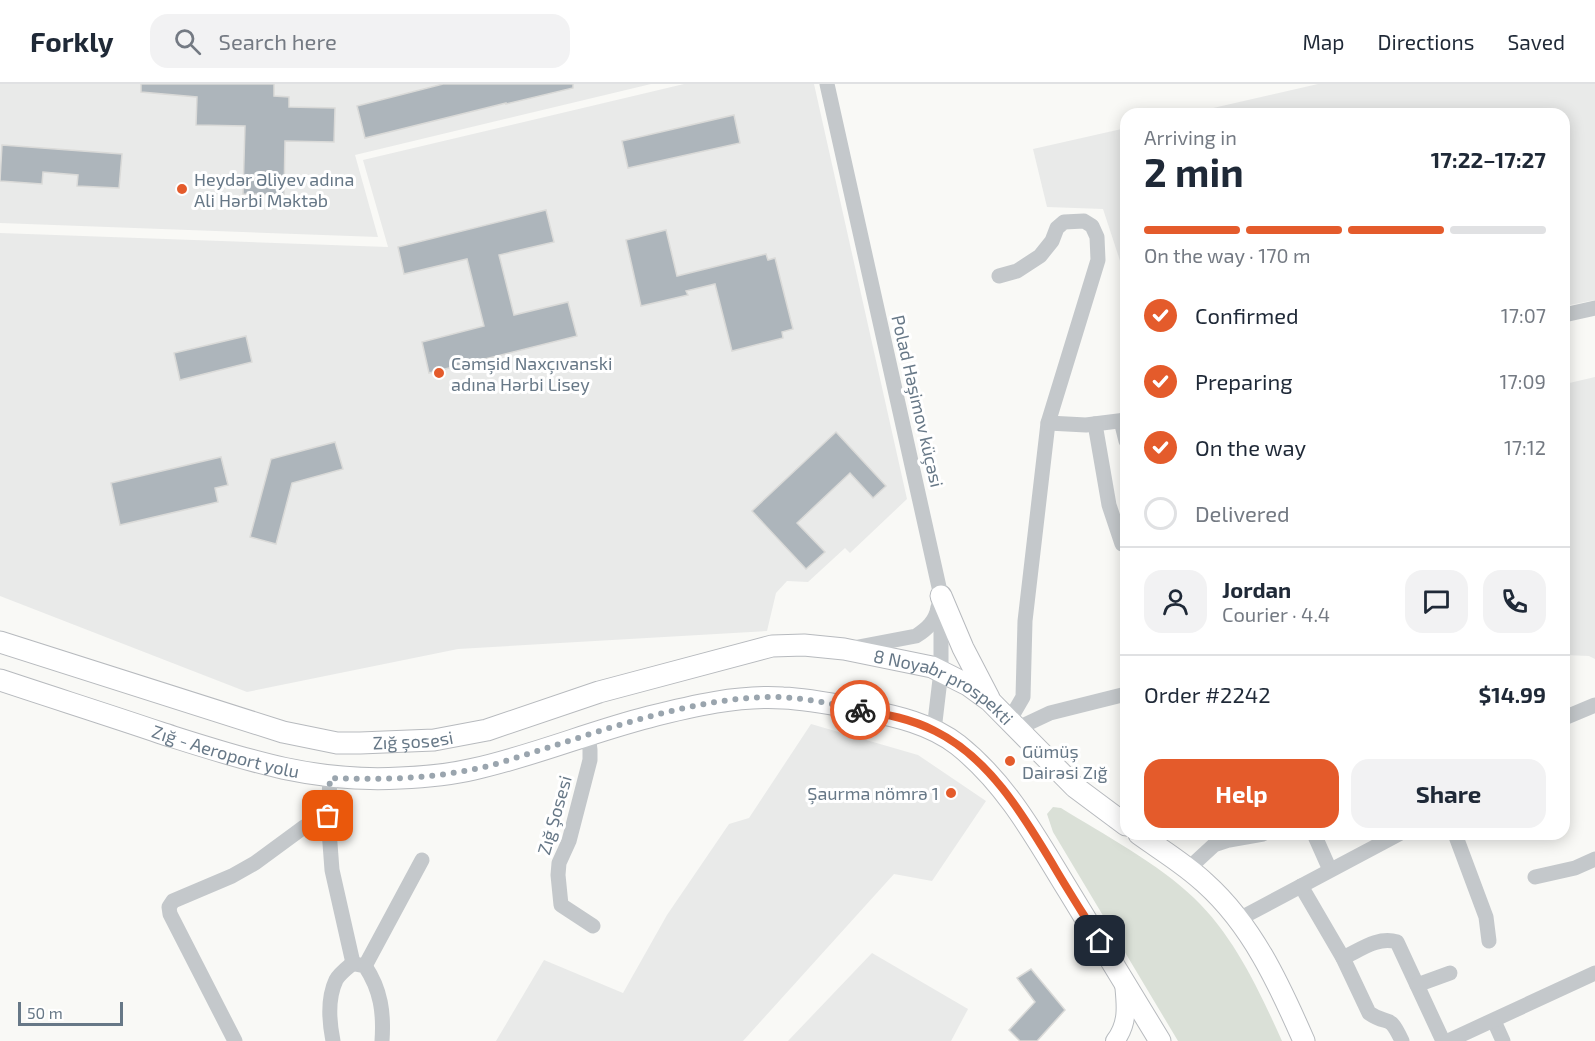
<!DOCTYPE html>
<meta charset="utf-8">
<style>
:root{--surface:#fff;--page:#f2f2f3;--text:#1f2937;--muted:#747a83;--line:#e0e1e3;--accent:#e45b2b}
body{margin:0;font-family:"Exo 2",sans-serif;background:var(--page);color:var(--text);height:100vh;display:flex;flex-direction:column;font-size:22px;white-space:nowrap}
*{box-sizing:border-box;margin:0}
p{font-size:20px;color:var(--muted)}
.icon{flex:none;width:33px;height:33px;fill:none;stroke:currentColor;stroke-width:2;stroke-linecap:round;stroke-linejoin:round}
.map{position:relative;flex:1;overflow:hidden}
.details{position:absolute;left:1120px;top:24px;width:450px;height:732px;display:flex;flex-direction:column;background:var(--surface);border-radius:18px;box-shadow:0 3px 15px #0003}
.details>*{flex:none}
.scale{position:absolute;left:18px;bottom:15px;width:105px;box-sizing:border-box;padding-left:6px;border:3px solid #677887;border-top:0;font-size:16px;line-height:21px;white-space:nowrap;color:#677887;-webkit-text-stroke:4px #fff;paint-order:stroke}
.pin{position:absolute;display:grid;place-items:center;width:51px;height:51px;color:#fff;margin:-26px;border-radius:12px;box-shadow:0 3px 9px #0006}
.courier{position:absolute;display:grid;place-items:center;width:60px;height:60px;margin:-30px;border:4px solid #e45b2b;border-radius:50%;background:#fff;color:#222;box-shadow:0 2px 8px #0007}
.headline em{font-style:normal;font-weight:700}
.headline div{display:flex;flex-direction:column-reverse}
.headline{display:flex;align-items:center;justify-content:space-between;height:102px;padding:0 24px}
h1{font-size:39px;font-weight:700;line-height:45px}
.bar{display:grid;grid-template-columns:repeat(4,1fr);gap:9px 6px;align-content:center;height:72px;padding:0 24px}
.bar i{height:8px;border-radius:4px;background:var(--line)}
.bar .selected{background:var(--accent)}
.bar p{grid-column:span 4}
.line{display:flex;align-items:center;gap:15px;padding:0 24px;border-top:2px solid var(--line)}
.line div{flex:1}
.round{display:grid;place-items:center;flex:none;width:63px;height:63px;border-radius:18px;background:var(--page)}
ol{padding:0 24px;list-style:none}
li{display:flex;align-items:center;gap:18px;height:66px}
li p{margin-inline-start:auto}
li .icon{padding:6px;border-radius:50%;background:var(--accent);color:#fff;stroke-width:4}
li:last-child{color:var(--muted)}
li i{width:33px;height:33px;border:3px solid var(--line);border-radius:50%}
.cta{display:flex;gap:12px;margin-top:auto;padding:12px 24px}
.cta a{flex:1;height:69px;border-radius:18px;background:var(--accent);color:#fff;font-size:24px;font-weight:700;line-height:69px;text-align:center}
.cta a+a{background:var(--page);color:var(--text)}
header{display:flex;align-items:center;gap:36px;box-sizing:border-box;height:84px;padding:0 30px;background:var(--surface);border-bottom:2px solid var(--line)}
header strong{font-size:28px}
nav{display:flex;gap:33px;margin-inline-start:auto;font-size:21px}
.search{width:420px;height:54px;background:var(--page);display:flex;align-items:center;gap:15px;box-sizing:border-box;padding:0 21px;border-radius:18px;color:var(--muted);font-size:22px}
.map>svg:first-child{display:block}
.built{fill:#e9eae9}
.green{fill:#dae0d7}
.building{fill:#adb5bb;stroke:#dadad8;stroke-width:1.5}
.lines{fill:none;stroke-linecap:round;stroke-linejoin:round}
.major-casing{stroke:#b7bbbf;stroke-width:20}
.highway-casing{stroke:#b7babe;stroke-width:23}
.minor{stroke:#c4c8cb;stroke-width:15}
.major{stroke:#fff;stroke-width:18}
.highway{stroke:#fff;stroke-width:21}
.done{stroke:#9aa5ae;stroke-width:6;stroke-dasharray:0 10.8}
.route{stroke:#e45b2b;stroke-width:8}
.poi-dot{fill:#e45b2b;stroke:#fff;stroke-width:2}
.labels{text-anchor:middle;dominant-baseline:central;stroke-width:6;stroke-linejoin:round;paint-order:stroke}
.poi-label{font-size:18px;fill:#677887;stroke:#fff;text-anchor:start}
.street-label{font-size:18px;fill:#677887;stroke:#fff}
</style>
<header>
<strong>Forkly</strong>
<div class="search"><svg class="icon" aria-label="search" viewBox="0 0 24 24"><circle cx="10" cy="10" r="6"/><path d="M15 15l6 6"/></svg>Search here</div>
<nav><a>Map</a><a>Directions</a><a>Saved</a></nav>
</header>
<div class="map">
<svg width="1595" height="957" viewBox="0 0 1595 957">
<rect width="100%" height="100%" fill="#f9f9f6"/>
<g class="built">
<path d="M0,0H651L355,71L378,153L0,139Z"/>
<path d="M684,0H814L907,415L850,469L845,464L808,498L787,497L776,509L767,547L458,565L247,608L0,512V149L388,163L363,76Z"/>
<path d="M1318,0H1595V216L1565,222L1564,30H1187Z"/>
<path d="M1126,44V195L1103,125L1047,123L1033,65Z"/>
<path d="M1595,293V575L1589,572L1564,571L1565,300Z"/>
<path d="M811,640L918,671L986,717L932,797L894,790L743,957H496L544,876L623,909L667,831L729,740L749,734Z"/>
<path d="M872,869L968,925L951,957H788Z"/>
</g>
<path class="green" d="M1053,723L1061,724C1103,750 1159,780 1194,814C1234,852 1259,906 1282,957H1178L1053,748L1047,730Z"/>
<g class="building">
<path d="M141,0H274V12L289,13V23L335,24L334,58L285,57L284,111L243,110L245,42L196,41L197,13L141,8Z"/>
<path d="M443,0H573V4L506,20V19L365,54L357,22Z"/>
<path d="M734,31L740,59L628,84L622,57Z"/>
<path d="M2,61L122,70L119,104L77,102L78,91L43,88L42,100L0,97Z"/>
<path d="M546,126L554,158L499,171L514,231L568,218L577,252L429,289L422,258L484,242L467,175L404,190L398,163Z"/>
<path d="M666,146L677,192L766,170L768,176L775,174L793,245L782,248L783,254L732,267L715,200L686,207L688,211L641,222L626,156Z"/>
<path d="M246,252L252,278L180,296L174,269Z"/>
<path d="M836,348L886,402L873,414L850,389L797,439L825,468L806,485L752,427Z"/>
<path d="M335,358L343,385L292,399L276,460L250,453L271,375Z"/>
<path d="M221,373L228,401L215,404L218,418L120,441L111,399Z"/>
<path d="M1031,885L1065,926L1037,957H1020L1009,946L1035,918L1017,894Z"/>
</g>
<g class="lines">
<g class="major-casing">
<path id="major" d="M1115,957C1129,939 1126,920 1124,899"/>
</g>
<g class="highway-casing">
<g id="highway">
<path d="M941,512L963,564L989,614"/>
<path id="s1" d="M0,558L283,648L337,659H360L434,656L487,646L599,608L772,562L804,561L844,565L932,583L968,601L990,617L1075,703L1126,741"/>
<path id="s2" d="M0,596C54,614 108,631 161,649C243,675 313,699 400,694C424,693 449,691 474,685C533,672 590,648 649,633C692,622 739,611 783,614C810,615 837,621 864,626C896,632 931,640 958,661C1007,700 1036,754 1068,806C1099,856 1129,907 1160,957"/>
<path d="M1139,750C1161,766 1185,780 1205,799C1252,841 1279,900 1304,957"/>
</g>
</g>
<g class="minor">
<path d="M827,0L941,512V587L934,646"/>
<path d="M999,192L1017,187L1040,172L1052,157L1057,144L1064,138L1084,137L1092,142L1097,153L1098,176L1048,339L1025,537L1023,613L1009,637"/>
<path d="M1564,231L1595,224"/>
<path d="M1121,337L1126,357"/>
<path d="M1048,339L1086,341L1126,336"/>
<path d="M1095,340L1109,421L1122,460"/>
<path d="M853,564L916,552C927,545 936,537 938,523"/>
<path d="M1564,634L1595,621"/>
<path d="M1016,645L1050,629L1126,610"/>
<path d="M588,650L590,666V676L569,757L559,779L558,791L561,821L593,842"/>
<path d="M328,733L332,786L353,879"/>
<path d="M1314,750L1330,786"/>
<path d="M1455,750L1486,833L1489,857"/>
<path d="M1188,785L1214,761L1229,756L1263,750"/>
<path d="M1535,793L1575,784L1595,775"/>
<path d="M1301,802L1343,874L1369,929C1389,943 1388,927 1402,957"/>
<path d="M1239,835L1399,750"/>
<path d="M1343,874C1360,866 1378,852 1397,858L1443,957"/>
<path d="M355,880L365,882C381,906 384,929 382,957"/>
<path d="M365,882L422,776"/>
<path d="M1417,901L1450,889"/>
<path d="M1494,937L1503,957"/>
<path d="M235,957L170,830L169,823L173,817L232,792L255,779L304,743L328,733L330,694"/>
<path d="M333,957C329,937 327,915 336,896C339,890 347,884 353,879"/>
<path d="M1448,957L1595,889"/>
</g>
<use href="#major" class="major"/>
<use href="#highway" class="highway"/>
</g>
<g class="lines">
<path class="done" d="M328,732L330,694C376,696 424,695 470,686C498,681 526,670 553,662C621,640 693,616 765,613C797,612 829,619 860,626"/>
<path class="route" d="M860,626C885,630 912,635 935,647C988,673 1022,729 1052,779C1067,805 1084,831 1100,857"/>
</g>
<g class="poi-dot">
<circle cx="182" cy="105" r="6"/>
<circle cx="439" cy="289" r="6"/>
<circle cx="1010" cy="677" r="6"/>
<circle cx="951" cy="709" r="6"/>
</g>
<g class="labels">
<g class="poi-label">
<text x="194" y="95">Heydər Əliyev adına<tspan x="194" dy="21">Ali Hərbi Məktəb</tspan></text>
<text x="451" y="279">Cəmşid Naxçıvanski<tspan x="451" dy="21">adına Hərbi Lisey</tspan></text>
<text x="1022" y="667">Gümüş<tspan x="1022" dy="21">Dairəsi Zığ</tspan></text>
<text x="939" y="709" text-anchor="end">Şaurma nömrә 1</text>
</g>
<g class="street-label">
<text transform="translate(918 317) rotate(77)">Polad Həşimov küçəsi</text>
<text stroke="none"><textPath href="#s1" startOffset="981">8 Noyabr prospekti</textPath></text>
<text stroke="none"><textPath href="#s1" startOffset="428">Zığ şosesi</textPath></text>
<text stroke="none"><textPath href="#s2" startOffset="237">Zığ - Aeroport yolu</textPath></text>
<text transform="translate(554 731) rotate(-74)">Zığ Şosesi</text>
</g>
</g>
</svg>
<div class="scale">50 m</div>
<div class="pin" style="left:328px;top:732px;background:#ea580c"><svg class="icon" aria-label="bag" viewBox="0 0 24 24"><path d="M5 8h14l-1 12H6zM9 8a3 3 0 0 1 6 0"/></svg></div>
<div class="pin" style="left:1100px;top:857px;background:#1f2937"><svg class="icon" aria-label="home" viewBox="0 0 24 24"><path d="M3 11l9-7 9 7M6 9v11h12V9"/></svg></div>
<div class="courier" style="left:860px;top:626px"><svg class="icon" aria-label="bike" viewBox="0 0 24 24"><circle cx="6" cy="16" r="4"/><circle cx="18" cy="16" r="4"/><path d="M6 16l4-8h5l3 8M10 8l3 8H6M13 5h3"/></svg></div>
<section class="details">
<div class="headline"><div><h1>2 min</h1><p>Arriving in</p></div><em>17:22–17:27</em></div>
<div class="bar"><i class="selected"></i><i class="selected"></i><i class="selected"></i><i></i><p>On the way · 170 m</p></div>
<ol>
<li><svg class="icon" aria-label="check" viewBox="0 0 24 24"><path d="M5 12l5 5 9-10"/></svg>Confirmed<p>17:07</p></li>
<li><svg class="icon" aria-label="check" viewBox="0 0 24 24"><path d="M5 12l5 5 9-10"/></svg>Preparing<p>17:09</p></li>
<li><svg class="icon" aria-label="check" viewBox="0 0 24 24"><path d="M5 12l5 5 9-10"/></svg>On the way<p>17:12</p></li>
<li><i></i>Delivered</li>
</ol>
<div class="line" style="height:108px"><a class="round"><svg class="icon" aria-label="person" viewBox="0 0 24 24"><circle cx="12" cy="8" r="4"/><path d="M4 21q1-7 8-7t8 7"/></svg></a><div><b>Jordan</b><p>Courier · 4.4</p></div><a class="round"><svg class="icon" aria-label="chat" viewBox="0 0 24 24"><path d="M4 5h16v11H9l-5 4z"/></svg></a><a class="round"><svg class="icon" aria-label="phone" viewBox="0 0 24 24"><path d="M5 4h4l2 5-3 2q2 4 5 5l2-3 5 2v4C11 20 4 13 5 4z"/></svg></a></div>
<div class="line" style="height:78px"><div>Order #2242</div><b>$14.99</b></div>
<div class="cta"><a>Help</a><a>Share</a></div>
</section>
</div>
